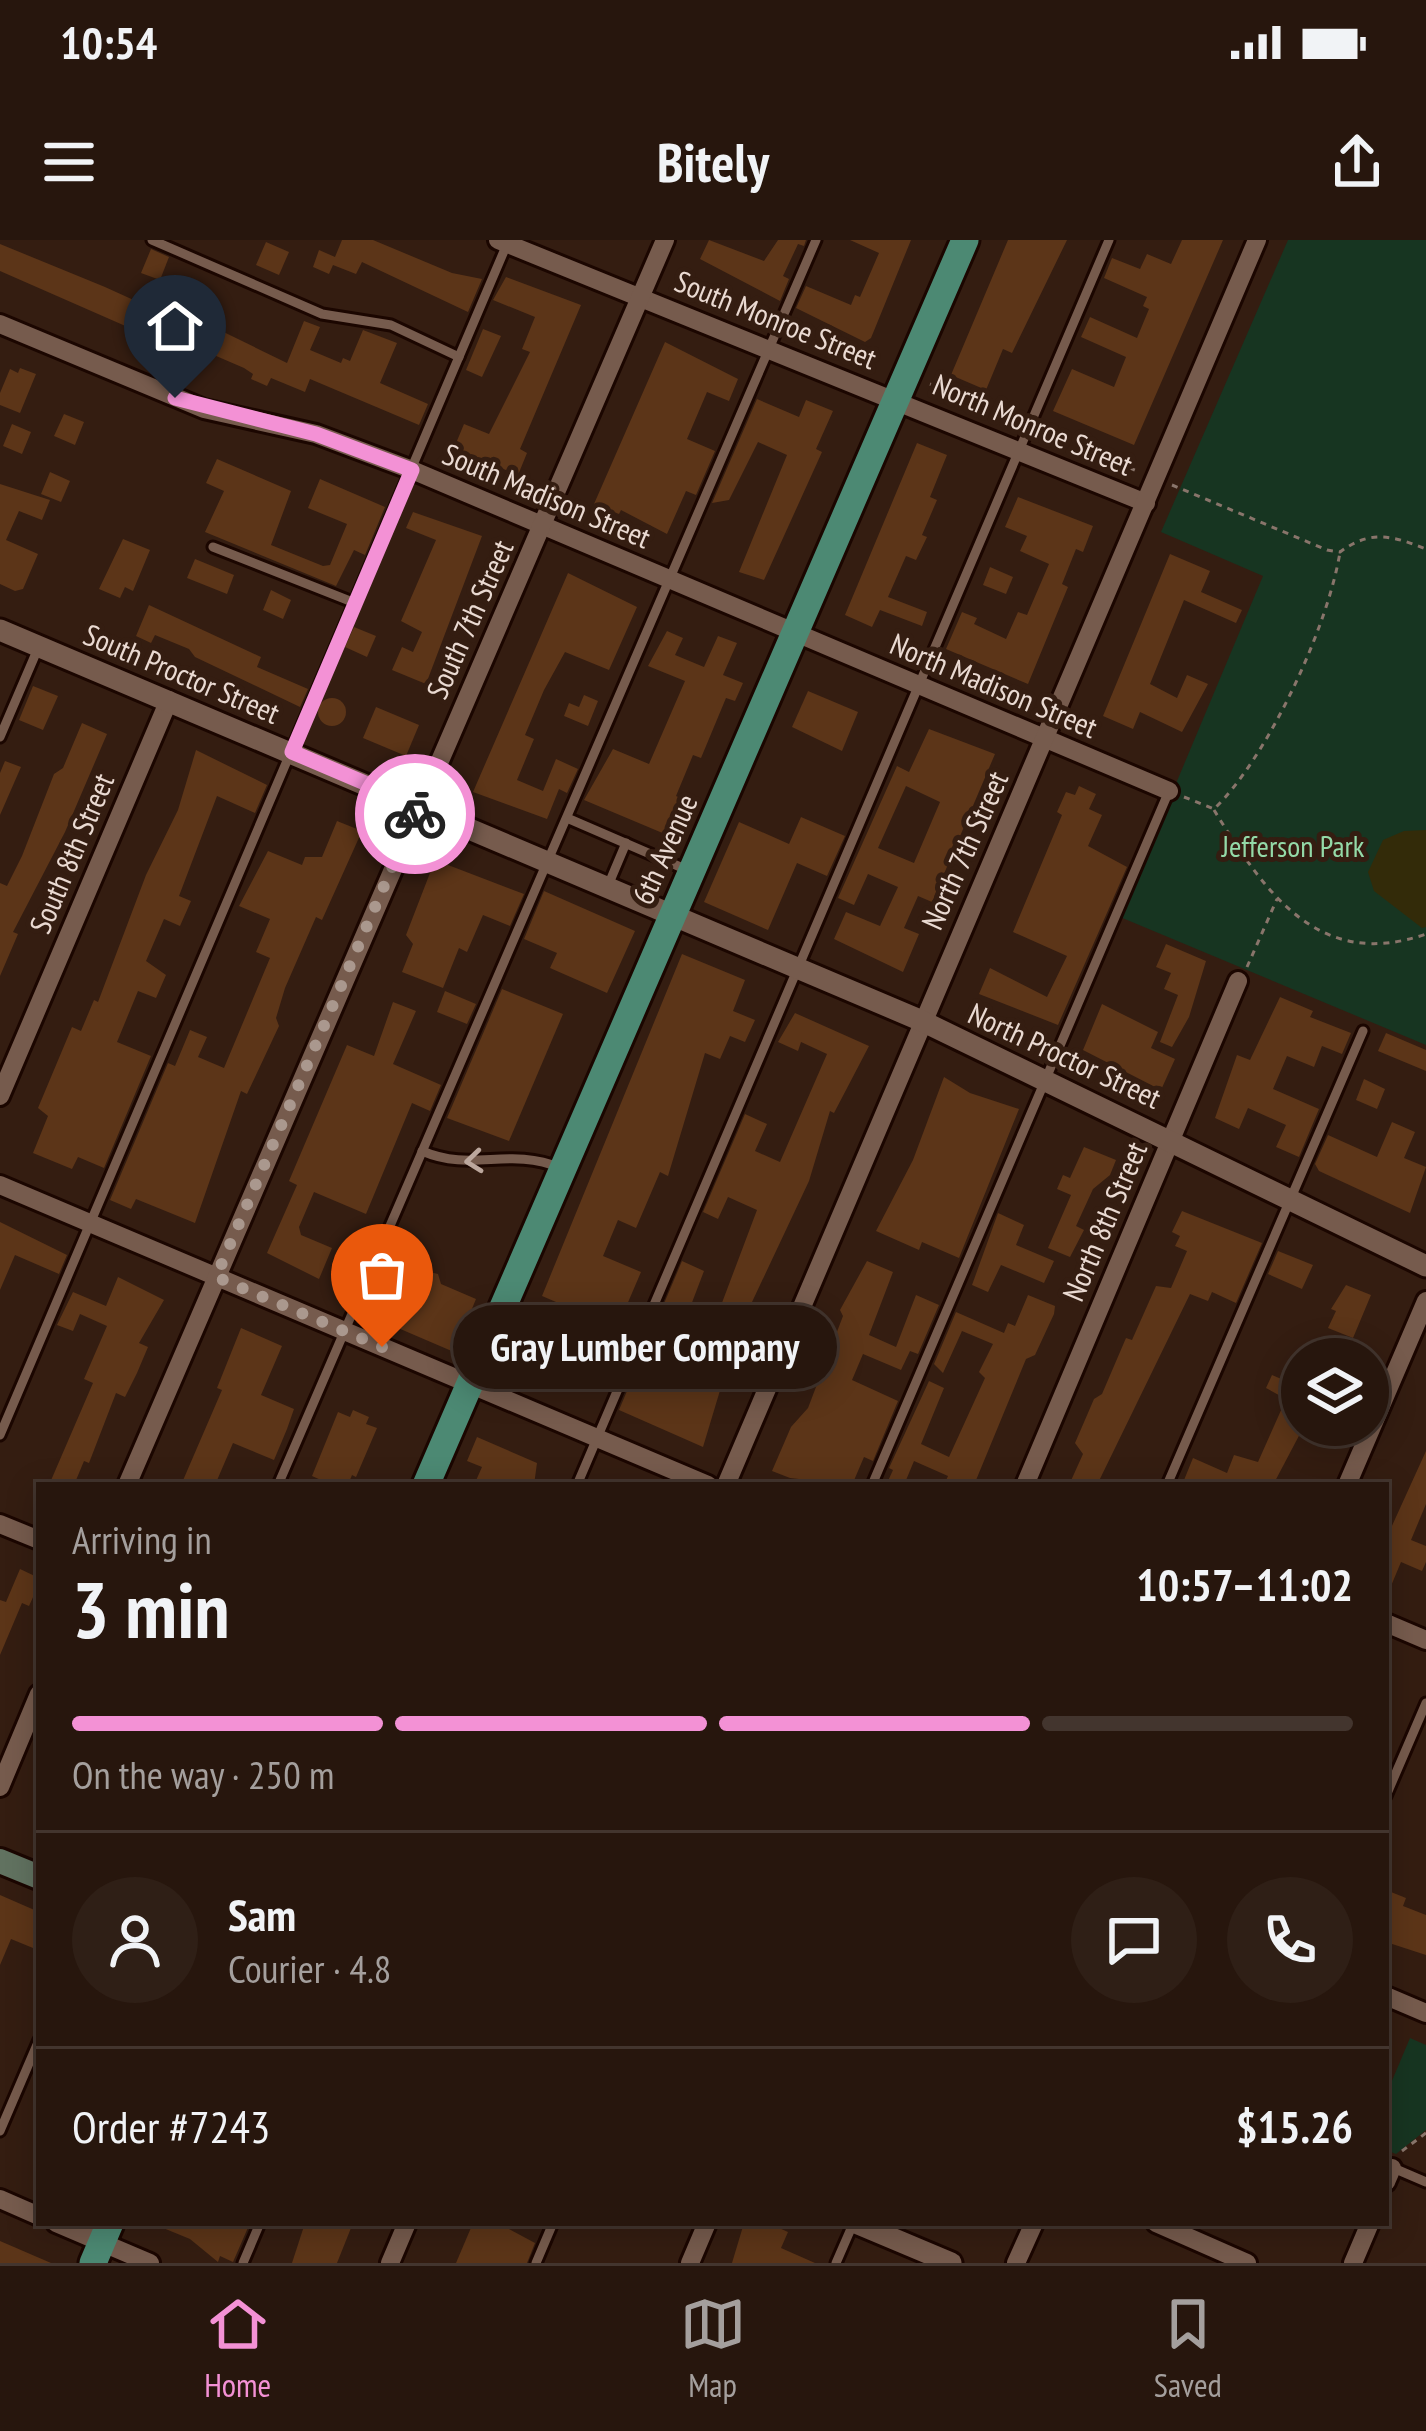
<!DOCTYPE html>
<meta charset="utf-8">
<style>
:root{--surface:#27160d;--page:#2f1f16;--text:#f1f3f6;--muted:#a49f9d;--line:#43352e;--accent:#f391d5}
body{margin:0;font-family:"PT Sans Narrow",sans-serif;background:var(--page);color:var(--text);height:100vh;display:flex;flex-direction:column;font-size:45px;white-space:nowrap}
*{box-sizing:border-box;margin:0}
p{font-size:39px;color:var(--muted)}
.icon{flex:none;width:66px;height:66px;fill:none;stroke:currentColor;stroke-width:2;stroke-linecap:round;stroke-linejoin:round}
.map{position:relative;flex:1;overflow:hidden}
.drawer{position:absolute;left:36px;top:1242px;width:1353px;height:744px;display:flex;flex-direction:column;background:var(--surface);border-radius:0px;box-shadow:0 6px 30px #0003,0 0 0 3px var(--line)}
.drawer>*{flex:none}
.buttons{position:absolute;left:1281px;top:1098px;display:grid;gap:24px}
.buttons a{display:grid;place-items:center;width:108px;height:108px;border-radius:50%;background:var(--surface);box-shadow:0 6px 30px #0003,0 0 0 3px var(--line);font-size:60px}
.pin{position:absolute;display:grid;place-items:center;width:102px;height:102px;color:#fff;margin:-123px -51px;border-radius:50% 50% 50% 0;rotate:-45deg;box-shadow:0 0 12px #0007}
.pin .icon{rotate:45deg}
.courier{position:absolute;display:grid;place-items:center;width:120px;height:120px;margin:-60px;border:9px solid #f391d5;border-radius:50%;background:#fff;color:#222;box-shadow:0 3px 15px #0007}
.bubble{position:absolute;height:84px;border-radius:42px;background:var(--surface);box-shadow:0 6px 30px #0003,0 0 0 3px var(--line);font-size:39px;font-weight:700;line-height:84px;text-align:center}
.overview em{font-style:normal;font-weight:700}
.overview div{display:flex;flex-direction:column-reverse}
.overview{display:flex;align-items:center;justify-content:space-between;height:204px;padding:0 36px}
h1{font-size:78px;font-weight:700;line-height:90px}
.bar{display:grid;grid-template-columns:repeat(4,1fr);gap:18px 12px;align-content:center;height:144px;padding:0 36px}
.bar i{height:15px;border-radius:9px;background:var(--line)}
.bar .current{background:var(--accent)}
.bar p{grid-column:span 4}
.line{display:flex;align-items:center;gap:30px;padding:0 36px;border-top:3px solid var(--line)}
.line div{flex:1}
.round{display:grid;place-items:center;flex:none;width:126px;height:126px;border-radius:63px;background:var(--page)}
.status{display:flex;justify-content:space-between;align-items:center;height:84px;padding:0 60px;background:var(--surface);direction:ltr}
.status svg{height:33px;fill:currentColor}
header{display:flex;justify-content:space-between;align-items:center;height:156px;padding:0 36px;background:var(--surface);font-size:54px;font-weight:700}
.menu{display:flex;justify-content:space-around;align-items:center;height:168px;border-top:3px solid var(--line);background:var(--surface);font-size:33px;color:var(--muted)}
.menu a{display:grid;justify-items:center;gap:6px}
.menu .current{color:var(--accent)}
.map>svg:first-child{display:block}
.green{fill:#173521}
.sand{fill:#332b09}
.building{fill:#5c3518;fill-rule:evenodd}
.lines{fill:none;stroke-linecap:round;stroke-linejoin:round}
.service-casing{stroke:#1b0600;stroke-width:15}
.minor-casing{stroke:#1b0600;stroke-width:24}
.tertiary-casing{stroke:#1b0600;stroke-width:27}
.secondary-casing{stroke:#1b0600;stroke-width:30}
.primary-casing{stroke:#1b0600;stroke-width:33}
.path{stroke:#89756b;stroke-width:3;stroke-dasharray:6 6;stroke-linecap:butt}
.service{stroke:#765b4d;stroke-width:9}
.minor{stroke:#765b4d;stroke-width:18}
.tertiary{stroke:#765b4d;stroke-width:21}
.secondary{stroke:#617260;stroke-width:24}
.primary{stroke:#4c8973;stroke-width:27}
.oneway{stroke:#bca79d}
.done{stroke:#aa988e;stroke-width:12;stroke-dasharray:0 21.6}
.route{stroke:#f391d5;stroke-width:15}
.labels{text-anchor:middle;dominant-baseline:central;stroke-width:10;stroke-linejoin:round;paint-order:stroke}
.street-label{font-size:30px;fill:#eadad2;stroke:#341d11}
.park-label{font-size:30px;fill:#94daa8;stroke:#341d11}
</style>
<div class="status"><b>10:54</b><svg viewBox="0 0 49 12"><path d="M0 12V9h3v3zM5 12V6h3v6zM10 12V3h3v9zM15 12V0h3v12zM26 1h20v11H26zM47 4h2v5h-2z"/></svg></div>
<header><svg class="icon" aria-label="menu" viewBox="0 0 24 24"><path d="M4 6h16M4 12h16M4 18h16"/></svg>Bitely<svg class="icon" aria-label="share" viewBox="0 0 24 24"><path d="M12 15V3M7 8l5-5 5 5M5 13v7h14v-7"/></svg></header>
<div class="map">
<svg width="1426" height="2023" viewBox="0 0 1426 2023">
<rect width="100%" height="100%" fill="#341d11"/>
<g class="green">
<path d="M1288,0H1426V805L1120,677L1263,336L1161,292Z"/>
<path d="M1410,1798L1426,1805V1890L1396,1914L1386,1910V1855Z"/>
</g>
<path class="sand" d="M1426,590V687L1422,688L1374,651L1368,632L1383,600L1404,591Z"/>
<g class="building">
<path d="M342,0H373L452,33L482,39L468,72L362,22L356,34L333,25L329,34L313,27L319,10L335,17Z"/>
<path d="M709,0L764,21L778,0H806L804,6L798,4L783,36L789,39L780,61L700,19Z"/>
<path d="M850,0H911L871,98L865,102L796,68L806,46L851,65L855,55L860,57L879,13Z"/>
<path d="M1008,0H1067L1012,113L1003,109L986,150L951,135Z"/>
<path d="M1182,0H1223L1134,205L1053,171L1072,129L1114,147L1126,117L1081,97L1090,77L1137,98L1149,69L1143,66L1147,57L1104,38L1112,18L1140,29L1147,14L1171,24Z"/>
<path d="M266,2L289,12L279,35L256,25Z"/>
<path d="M0,4L105,47L138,62L135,68L179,87L171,106L0,31Z"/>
<path d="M151,9L169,17L160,40L141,33Z"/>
<path d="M506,37L581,65L520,209L527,213L518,235L454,208L464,184L489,194L530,112L522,109L535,77L493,60Z"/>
<path d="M304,81L320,87L310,110L341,123L343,118L350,121L363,90L397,103L380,143L428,164L419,185L310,139L305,152L271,138L267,146L251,139L253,134L244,128L193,106L203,82L287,123Z"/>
<path d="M483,89L501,96L482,137L466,130Z"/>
<path d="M665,102L738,139L729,161L707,152L687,199L715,211L696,255L686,251L667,294L621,270L619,274L594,264Z"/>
<path d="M20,128L36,134L20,173L0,165V153L10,129L18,133Z"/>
<path d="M757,159L799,177L806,160L833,171L816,209L822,212L764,340L739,332L787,215L758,202L729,260L712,263Z"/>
<path d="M64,174L84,182L75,205L54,196Z"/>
<path d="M12,184L31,192L22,214L3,206Z"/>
<path d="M917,203L947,215L930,257L937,260L922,295L927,297L916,320L906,316L888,357L927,372L922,386L880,370L872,387L845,375Z"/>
<path d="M217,219L291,251L271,305L323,326L330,325L347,284L308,268L320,239L385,267L365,315L354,310L336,346L205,292L224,251L206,243Z"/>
<path d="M50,232L70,241L61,262L41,254Z"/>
<path d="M0,244L50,260L42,280L19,271L6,300L38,314L23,349L15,351L0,344Z"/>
<path d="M1018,257L1093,286L1083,312L1076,309L1062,344L1068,347L1028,444L946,409L962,372L977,378L974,384L1006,399L1018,372L1027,375L1049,324L1020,311L1027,296L1005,287Z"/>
<path d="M413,272L482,296L426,444L392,430L402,407L413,412L422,392L401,381L436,300L406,288Z"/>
<path d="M123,299L150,310L133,351L125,347L120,358L99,349Z"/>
<path d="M1170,314L1210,331L1201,352L1242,370L1236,383L1184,360L1150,444L1177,458L1187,435L1208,444L1182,492L1140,472L1133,489L1103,476Z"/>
<path d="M195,319L234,335L227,354L187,338Z"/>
<path d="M990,327L1013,337L1006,354L983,345Z"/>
<path d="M568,333L637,367L609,430L565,412L544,450L525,495L534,499L517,540L543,551L556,519L578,529L567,553L559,549L547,579L473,552Z"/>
<path d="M271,350L291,360L283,379L263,370Z"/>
<path d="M149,365L261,417L257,427L308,449L300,467L195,417L189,409L155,395L151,403L136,396Z"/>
<path d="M354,387L376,396L367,417L345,407Z"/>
<path d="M667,391L683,398L675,415L704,427L718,396L737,403L723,435L743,443L735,461L726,458L701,518L693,515L676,556L687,561L672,597L584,560L613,509L649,524L685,441L648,426Z"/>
<path d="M33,446L58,456L43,490L19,480Z"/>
<path d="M808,451L858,472L842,511L792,487Z"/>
<path d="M584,455L598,461L588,486L564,476L569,463L579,467Z"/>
<circle cx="332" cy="472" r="14"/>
<path d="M376,467L419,485L406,516L363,498Z"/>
<path d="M82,483L107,494L65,592L13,692L18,694L0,736V643L7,646L22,616L54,534L63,528Z"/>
<path d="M929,489L995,514L932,662L918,656L904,688L919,694L903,732L834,699L846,672L880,686L898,647L868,634L854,665L838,658L897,526L909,532ZM906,546L940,562L914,623L878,608Z"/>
<path d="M196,510L267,545L255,573L217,556L179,656L191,661L180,686L164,679L146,721L166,735L156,758L138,751L117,802L151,816L104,928L78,917L72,929L33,913L48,876L38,868L72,787L81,791L94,760L98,762L146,635L178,570Z"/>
<path d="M5,521L21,527L0,575V533Z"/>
<path d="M1079,546L1096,554L1089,569L1102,575L1088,606L1127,627L1058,785L979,754L990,728L1047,757L1067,716L1013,692L1062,575L1057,572L1066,552L1075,555Z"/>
<path d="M801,577L845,596L827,636L797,623L768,690L704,662L739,582L789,604Z"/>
<path d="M337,581L362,591L322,680L316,677L285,748L276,778L279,786L247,854L241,851L195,983L136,959L131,969L110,960L168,823L175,826L190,790L207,797L198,817L224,828L270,718L256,712L270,679L239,666L268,611L302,625L305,617H322Z"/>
<path d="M435,620L524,654L510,686L483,675L467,712L459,708L443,748L402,732L413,704L406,695Z"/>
<path d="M544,651L635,691L607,753L550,728L557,713L524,699Z"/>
<path d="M1166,704L1206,721L1189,777L1172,807L1160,802L1178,755L1164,749L1171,733L1156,727Z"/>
<path d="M682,714L745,740L733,771L755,780L745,802L730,796L720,819L705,813L668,936L660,932L636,988L618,980L603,1016L641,1032L617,1088L542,1056Z"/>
<path d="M502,749L563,774L509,901L447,878Z"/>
<path d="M445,751L476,764L467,784L437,772Z"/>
<path d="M1280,757L1313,771L1310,777L1351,793L1342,814L1322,806L1314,827L1287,816L1273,849L1319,869L1299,917L1276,907L1286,885L1248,868L1239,889L1215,878L1237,815L1250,820Z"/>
<path d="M393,762L416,771L393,824L441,845L430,871L412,863L366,974L314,952L299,987L301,995L332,1008L319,1039L267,1013L297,945L289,941L347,805L374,816Z"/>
<path d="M1102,764L1158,792L1151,808L1175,819L1161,850L1083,810Z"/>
<path d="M795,773L869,806L834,873L830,871L809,941L737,1094L703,1207L619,1170L682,1021L704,1031L688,1073L714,1084L757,970L728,957L718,979L703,972L745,874L767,884L755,911L780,922L827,814L801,802L798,811L778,802Z"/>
<path d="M1386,793L1426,810V831L1378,811Z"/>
<path d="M944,837L970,853L1019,869L959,1018L922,1002L919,1010L876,991L913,920Z"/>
<path d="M1364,839L1385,849L1377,869L1356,860Z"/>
<path d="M1392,882L1415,892L1404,918L1426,927L1410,973L1319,931L1315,924L1328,895L1377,917Z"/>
<path d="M1084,907L1116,920L1110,935L1093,949L1076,986L1084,990L1070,1017L1048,1008L1071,955L1057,949L1063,935L1070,938Z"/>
<path d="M1182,971L1262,1003L1236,1063L1212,1052L1208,1061L1190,1054L1097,1245H1069L1083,1214L1075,1203L1094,1159L1102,1154L1126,1098L1132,1100L1156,1046L1171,1048L1187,1011L1175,1006L1180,996L1172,992Z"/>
<path d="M998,973L1024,985L1016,1005L1054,1021L1044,1043L1001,1025L988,1052L972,1045Z"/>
<path d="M0,982L67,1015L59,1034L15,1015L0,1050Z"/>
<path d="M1278,1011L1313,1025L1302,1049L1268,1034Z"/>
<path d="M385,1021L438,1034L441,1044L476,1059L454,1112L363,1073Z"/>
<path d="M867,1021L893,1032L869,1095L896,1107L916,1055L939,1065L918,1114L910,1111L901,1130L863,1114L852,1140L898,1161L873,1221L864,1217L852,1245L790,1238L772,1231L791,1187L808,1168L843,1076L840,1070Z"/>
<path d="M118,1037L164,1060L139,1103L148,1107L137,1133L125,1157L116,1153L89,1223L84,1221L74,1245H49L93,1143L84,1139L107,1086L80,1074L73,1091L57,1085L73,1052L106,1066Z"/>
<path d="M1346,1045L1371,1055L1353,1098L1328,1088L1336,1071L1331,1069Z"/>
<path d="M1028,1055L1055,1066L1054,1074L1035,1115L1026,1119L974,1245H944L948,1236L914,1221L904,1245L888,1241L893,1230L889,1228L929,1141L944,1148L921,1204L949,1217L985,1138L979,1132L993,1104L962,1091L943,1133L934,1124L956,1072L1004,1093L1008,1083L1015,1086Z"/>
<path d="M241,1088L282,1106L261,1155L294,1169L287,1189L274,1220L233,1203L215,1245H181L222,1150L217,1148Z"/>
<path d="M1302,1124V1190L1273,1245H1182L1193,1218L1227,1233L1234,1215L1258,1222L1286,1159L1266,1148L1272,1135L1286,1141Z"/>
<path d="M353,1170L369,1177L366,1184L377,1188L356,1237L352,1235L348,1245H332L312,1236L338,1172L350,1177Z"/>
<path d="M477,1197L537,1223L534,1245H474L482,1227L467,1221Z"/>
<path d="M1426,1211V1264L1411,1300L1426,1306V1322L1422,1331L1401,1322L1386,1358V1299Z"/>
<path d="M20,1329L39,1338V1344L29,1366L22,1363L0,1415V1360L6,1362Z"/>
<path d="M1391,1652L1406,1658L1403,1666L1426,1675V1715L1386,1702Z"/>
<path d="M0,1655L39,1672L33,1708L11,1699L0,1725Z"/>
<path d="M151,1983H250L233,2022L220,2016L218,2022L190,1999Z"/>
<path d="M305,1983H353L337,2023H292Z"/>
<path d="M473,1983H498L535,2003L527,2023H456Z"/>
<path d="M744,1983H768L788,1992L781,2008L815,2023H732Z"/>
<path d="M0,2001L51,2023H0Z"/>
</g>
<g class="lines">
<g class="service-casing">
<g id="service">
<path d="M152,0L322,74L391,85L459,117"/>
<path d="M213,307L355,363"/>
<path d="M0,497L39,406"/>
<path d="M567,578L685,629"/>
<path d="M607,648L626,603"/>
<path d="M422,911C473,933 508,906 561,928"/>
<path d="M0,1195L507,4"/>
<path d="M278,1245L816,0"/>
<path d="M577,1245L1109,0"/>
<path d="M872,1245L1169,551"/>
<path d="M1167,1245L1363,791"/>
<path d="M1386,1556L1426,1463"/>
<path d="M0,1891L39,1800"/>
<path d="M1391,1927L1426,1942"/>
<path d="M243,2023L260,1983"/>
<path d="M536,2023L553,1983"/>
<path d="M836,2023L853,1984"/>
</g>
</g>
<g class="minor-casing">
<g id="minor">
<path d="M498,0L1146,263"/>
<path d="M0,84L204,169L316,194L412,230L1169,551"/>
<path d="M0,856L169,460"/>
<path d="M0,945L708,1245"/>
<path d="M127,1245L665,0"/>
<path d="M726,1245L1257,0"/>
<path d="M1025,1245L1238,741"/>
<path d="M1347,1245L1426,1061"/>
<path d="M0,1284L39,1300"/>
<path d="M1386,1383L1426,1400"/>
<path d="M0,1547L39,1454"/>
<path d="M1386,1756L1426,1773"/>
<path d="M1386,1942L1392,1928"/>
<path d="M0,1959L39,1976"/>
<path d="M56,1983L150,2023"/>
<path d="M1156,1983L1247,2023"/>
<path d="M390,2023L407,1983"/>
<path d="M690,2023L707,1983"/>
<path d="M1016,2023L1034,1983"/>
<path d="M1353,2023L1370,1983"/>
</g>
</g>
<g class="tertiary-casing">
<g id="tertiary">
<path d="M0,390L922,781L1426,1026"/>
<path d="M856,1983L951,2023"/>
</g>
</g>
<g class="secondary-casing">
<path id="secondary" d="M0,1621L39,1637"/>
</g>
<g class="primary-casing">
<g id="primary">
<path d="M426,1245L965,0"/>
<path d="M93,2023L110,1983"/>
</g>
</g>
<g class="path">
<path d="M930,144L1015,180"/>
<path d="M1041,190L1137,231"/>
<path d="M1172,245L1327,310L1340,312C1371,289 1393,296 1426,309"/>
<path d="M1184,557L1214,569C1268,517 1328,387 1340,312"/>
<path d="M1214,570C1264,651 1318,732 1426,694"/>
<path d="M1247,727L1277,659"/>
<path d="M1402,1911L1426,1893"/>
</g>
<use href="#service" class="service"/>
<use href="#minor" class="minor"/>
<use href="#tertiary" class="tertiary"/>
<use href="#secondary" class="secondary"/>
<use href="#primary" class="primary"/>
</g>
<defs><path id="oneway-chevron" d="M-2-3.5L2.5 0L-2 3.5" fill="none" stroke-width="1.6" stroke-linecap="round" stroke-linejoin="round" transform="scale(3)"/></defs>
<use class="oneway" href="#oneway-chevron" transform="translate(474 921) rotate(174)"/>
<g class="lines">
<path class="done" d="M382,1107L216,1037L415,574"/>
<path class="route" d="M175,158L316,194L412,230L292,512L419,566L415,574"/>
</g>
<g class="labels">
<g class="street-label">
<text transform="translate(776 79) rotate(22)">South Monroe Street</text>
<text transform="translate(1033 184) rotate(23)">North Monroe Street</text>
<text transform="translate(547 255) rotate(23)">South Madison Street</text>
<text transform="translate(469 379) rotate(-66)">South 7th Street</text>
<text transform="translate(182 433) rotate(23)">South Proctor Street</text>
<text transform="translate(994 445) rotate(23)">North Madison Street</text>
<text transform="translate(664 609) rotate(-66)">6th Avenue</text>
<text transform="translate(964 610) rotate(-66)">North 7th Street</text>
<text transform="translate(71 613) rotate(-67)">South 8th Street</text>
<text transform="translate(1065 815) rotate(25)">North Proctor Street</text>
<text transform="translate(1104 981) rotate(-67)">North 8th Street</text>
</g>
<g class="park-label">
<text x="1293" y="605">Jefferson Park</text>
</g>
</g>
</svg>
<div class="buttons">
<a><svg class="icon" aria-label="layers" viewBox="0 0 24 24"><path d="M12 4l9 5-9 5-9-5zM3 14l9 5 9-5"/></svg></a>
</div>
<div class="pin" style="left:382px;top:1107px;background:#ea580c"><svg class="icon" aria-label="bag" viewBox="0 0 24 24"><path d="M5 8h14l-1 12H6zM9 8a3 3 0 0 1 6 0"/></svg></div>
<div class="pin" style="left:175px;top:158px;background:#1f2937"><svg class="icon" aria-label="home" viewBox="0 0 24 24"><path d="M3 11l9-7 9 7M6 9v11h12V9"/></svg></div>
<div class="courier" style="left:415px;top:574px"><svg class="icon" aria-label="bike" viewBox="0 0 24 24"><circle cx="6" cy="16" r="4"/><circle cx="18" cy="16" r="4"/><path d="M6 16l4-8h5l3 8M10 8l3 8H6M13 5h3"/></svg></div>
<div class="bubble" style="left:453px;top:1065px;width:384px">Gray Lumber Company</div>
<section class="drawer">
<div class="overview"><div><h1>3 min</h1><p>Arriving in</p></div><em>10:57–11:02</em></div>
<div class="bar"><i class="current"></i><i class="current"></i><i class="current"></i><i></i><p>On the way · 250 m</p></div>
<div class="line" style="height:216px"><a class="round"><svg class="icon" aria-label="person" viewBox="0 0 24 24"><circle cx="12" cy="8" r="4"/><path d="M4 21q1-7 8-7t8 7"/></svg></a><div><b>Sam</b><p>Courier · 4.8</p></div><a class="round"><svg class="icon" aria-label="chat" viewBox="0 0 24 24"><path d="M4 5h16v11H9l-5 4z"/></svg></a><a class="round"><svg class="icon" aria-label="phone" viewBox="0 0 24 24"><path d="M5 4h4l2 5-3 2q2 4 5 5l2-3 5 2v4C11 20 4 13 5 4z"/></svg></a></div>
<div class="line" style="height:156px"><div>Order #7243</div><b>$15.26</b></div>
</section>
</div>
<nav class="menu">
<a class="current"><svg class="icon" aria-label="home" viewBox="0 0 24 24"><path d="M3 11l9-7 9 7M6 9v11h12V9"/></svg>Home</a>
<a><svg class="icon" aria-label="map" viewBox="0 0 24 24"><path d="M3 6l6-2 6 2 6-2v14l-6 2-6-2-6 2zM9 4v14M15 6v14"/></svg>Map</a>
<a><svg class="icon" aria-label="saved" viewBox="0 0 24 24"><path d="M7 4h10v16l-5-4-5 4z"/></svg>Saved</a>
</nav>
